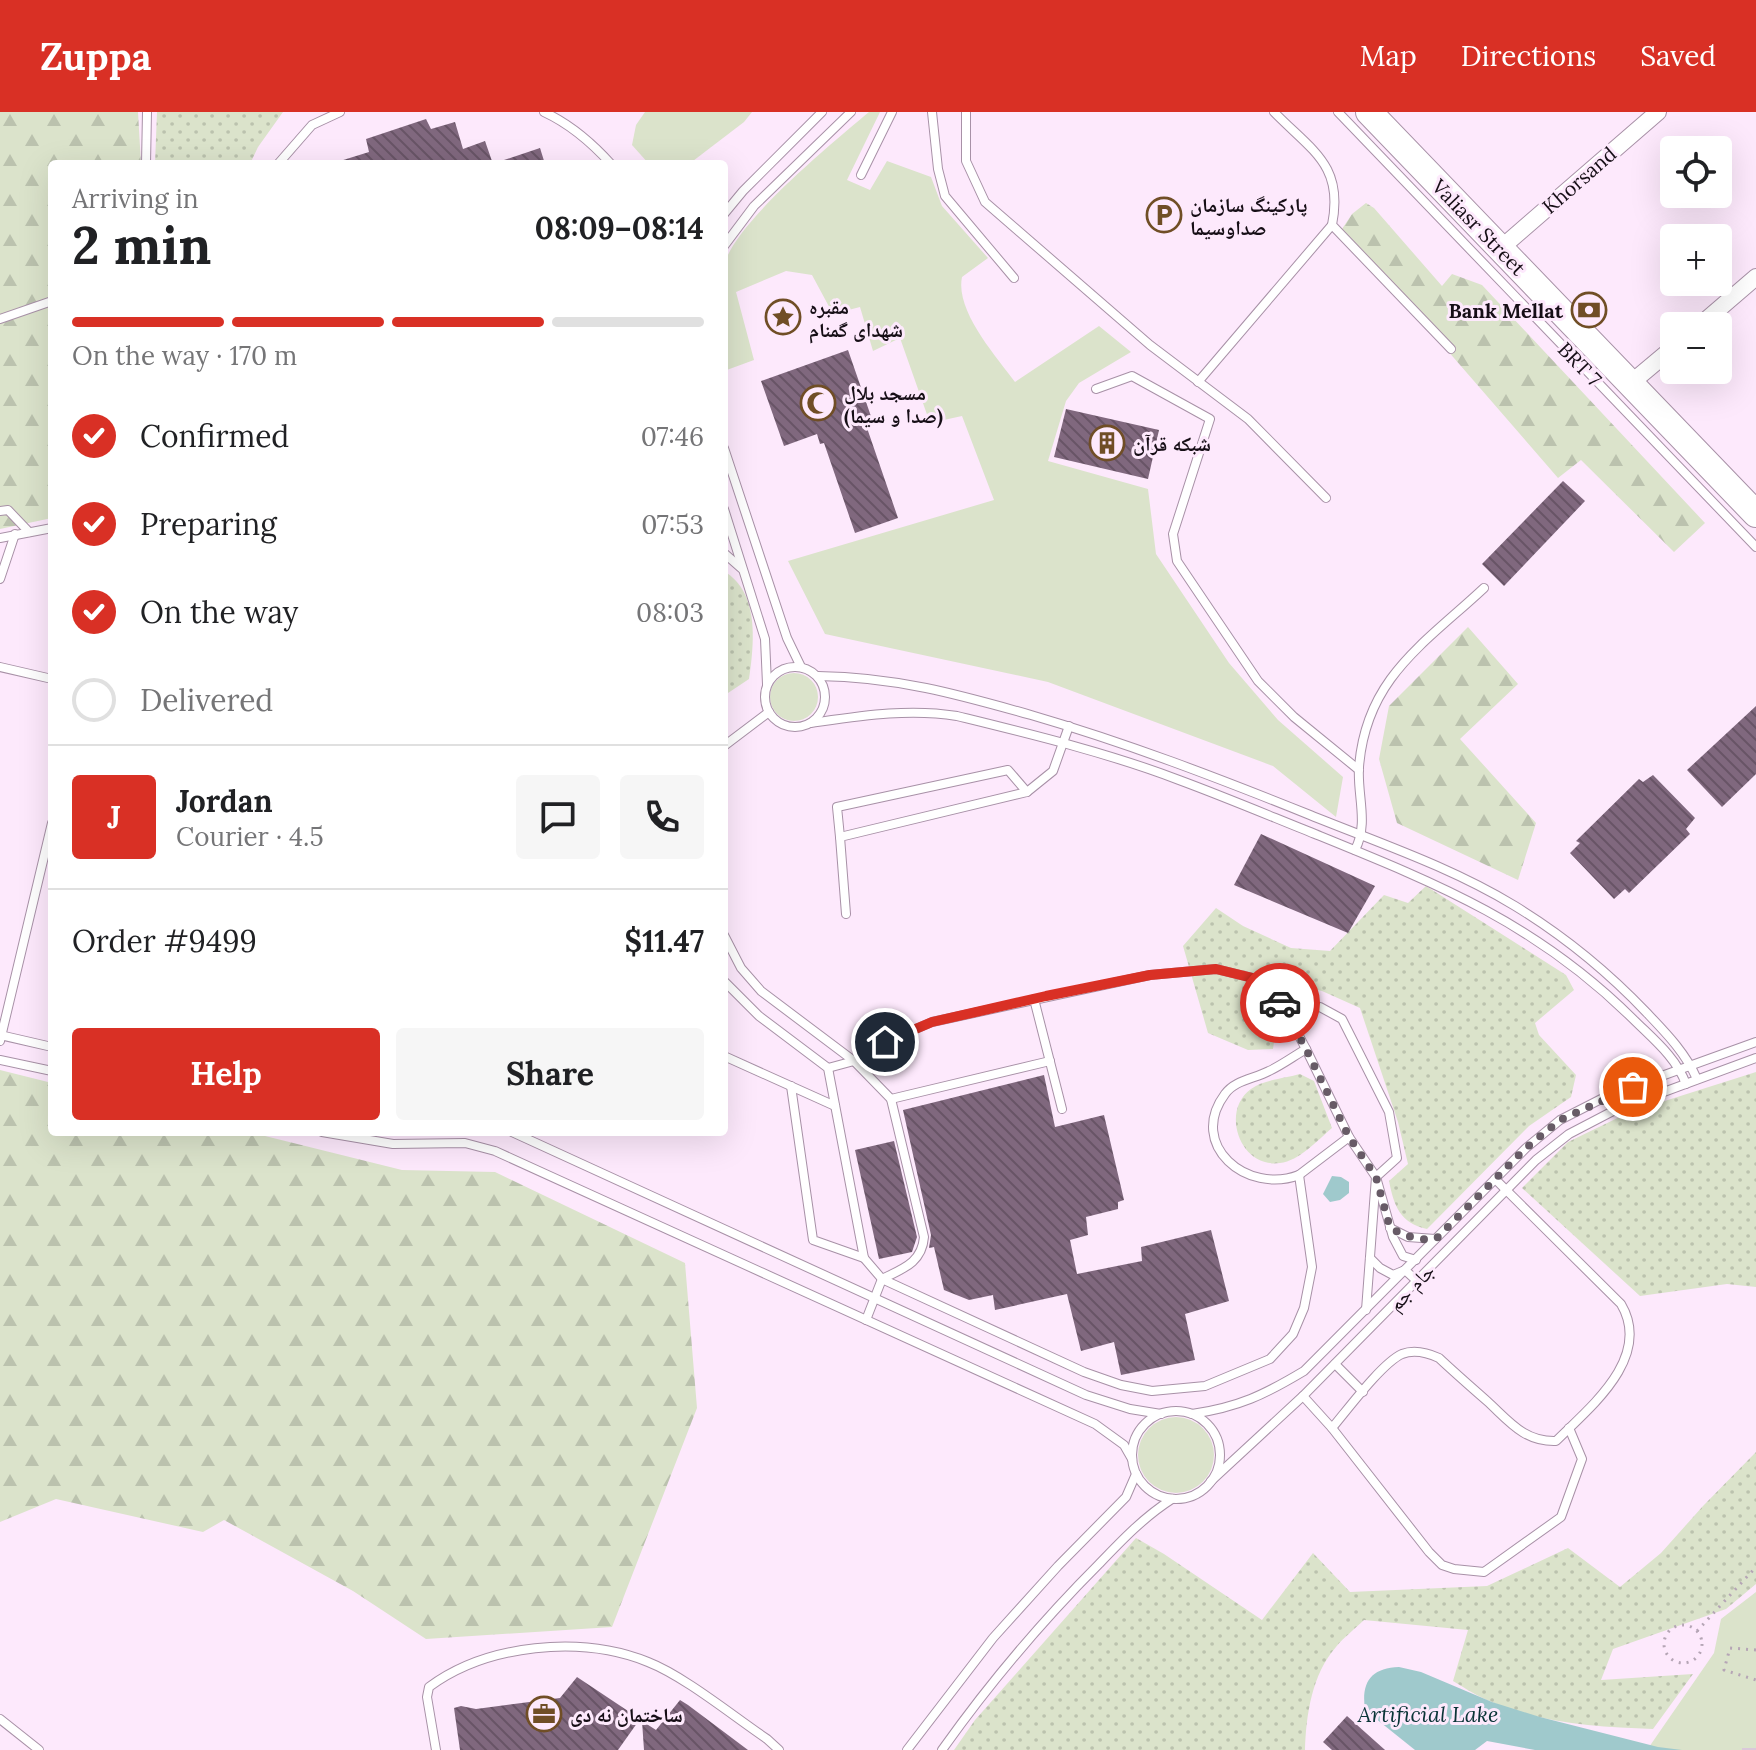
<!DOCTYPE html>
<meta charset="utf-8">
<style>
:root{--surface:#fff;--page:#f6f6f6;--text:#202124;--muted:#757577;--line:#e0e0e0;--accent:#d93025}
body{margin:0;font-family:Lora,"Noto Naskh Arabic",serif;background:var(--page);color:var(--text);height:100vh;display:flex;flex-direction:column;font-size:30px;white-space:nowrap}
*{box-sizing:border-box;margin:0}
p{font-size:26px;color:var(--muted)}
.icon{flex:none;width:44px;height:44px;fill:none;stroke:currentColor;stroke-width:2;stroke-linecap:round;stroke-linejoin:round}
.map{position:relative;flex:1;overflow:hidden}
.side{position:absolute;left:48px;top:48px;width:680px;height:976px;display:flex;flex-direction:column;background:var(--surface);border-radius:8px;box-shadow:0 8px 32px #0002}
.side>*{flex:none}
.controls{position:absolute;left:1660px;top:24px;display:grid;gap:16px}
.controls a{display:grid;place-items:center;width:72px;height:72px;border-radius:8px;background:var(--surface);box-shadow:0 8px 32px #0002;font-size:40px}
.pin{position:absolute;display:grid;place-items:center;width:68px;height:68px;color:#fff;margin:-34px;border:4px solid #fff;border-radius:50%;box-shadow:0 2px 8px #0007}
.courier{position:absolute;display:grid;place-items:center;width:80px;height:80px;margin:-40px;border:6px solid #d93025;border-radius:50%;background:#fff;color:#222;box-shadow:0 2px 10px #0007}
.overview em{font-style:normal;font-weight:800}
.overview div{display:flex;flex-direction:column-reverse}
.overview{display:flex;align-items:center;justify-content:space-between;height:136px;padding:0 24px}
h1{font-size:52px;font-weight:800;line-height:60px}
.bar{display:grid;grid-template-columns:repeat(4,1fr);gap:12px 8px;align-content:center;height:96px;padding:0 24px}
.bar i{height:10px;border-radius:6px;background:var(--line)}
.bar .active{background:var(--accent)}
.bar p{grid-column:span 4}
.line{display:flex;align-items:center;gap:20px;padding:0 24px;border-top:2px solid var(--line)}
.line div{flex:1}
.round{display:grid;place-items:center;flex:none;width:84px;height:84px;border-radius:8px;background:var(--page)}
ol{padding:0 24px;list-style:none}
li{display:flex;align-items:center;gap:24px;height:88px}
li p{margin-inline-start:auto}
li .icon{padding:8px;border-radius:50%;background:var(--accent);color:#fff;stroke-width:4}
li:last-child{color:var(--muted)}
li i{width:44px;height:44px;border:4px solid var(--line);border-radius:50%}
.button{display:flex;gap:16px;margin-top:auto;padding:16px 24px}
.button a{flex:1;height:92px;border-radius:8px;background:var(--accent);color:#fff;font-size:32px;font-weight:800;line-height:92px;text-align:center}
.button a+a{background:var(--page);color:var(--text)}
header{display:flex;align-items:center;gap:48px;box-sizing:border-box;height:112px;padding:0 40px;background:var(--accent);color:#fff}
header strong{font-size:38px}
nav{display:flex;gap:44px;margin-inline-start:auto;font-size:28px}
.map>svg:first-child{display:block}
.green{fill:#dbe3cb}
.forest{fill:url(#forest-firs)}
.garden{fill:url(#garden-dots)}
.water{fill:#9fc9cc}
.building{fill:url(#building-back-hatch)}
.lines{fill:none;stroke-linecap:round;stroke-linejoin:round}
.trunk-tunnel{stroke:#dac8da;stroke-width:28;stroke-dasharray:28 14;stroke-linecap:butt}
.service-casing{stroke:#a891a7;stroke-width:10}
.minor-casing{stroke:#a891a7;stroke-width:18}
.primary-casing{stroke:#a891a7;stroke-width:28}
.path{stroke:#b5a5b5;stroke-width:3;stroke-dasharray:2 6;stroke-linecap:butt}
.service{stroke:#fff;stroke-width:8}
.minor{stroke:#fff;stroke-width:16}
.primary{stroke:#fff;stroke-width:26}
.done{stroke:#675b66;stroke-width:8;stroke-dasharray:0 14.4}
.route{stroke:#d93025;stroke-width:10}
.labels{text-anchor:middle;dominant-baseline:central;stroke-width:6;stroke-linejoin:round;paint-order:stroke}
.street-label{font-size:20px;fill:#160e16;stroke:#fde9fc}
.poi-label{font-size:20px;font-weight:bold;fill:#160e16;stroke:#fde9fc;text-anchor:start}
.water-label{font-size:22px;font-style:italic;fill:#0a3437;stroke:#fde9fc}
</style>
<header>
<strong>Zuppa</strong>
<nav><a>Map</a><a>Directions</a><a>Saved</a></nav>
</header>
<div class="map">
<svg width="1756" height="1638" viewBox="0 0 1756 1638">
<defs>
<pattern id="forest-firs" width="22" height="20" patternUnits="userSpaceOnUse" patternTransform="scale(2)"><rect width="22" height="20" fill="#dbe3cb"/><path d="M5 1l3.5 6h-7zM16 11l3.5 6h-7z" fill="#bbc2ae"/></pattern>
<pattern id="garden-dots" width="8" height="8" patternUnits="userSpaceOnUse" patternTransform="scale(2)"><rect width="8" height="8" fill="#dbe3cb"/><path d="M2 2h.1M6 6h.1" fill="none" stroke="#bbc2ae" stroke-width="1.8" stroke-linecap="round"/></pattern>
<pattern id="building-back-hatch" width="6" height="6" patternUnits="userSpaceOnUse" patternTransform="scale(2)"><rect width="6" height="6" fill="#80687e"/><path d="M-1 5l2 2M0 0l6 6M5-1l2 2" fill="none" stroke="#685466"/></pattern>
</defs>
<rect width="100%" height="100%" fill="#fde9fc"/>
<g class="green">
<path d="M645,0H752L744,10L689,52H649L632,33L636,13Z"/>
<path d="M869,0H880L847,68L870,78L887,49L931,65L942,94L988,146L962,165C955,199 996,244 1015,270L1099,214L1131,240L1079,271L1066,289L1048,349L1148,377L1156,442L1229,551L1278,608L1343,665L1336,705L1273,654L1048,570L825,522L788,449L994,388L962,304L930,311L900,226L873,239L860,195L833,202L812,163L786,159L736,180L754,248L724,259C724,227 720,185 724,155C730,114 836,28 869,0Z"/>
<circle cx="794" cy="585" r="24"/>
<circle cx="1176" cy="1343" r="38"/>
<path d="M1756,1480V1638H1647L1714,1541L1721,1507Z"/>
</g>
<g class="forest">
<path d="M0,0H138L141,52H52V406L0,417Z"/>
<path d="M1366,91L1374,96L1442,174L1452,162L1482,173L1705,411L1674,440L1581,348L1558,366L1342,117L1352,102Z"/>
<path d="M1468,515L1518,572L1460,627L1536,711L1518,768L1397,711L1379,647L1389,594Z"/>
<path d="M0,958L52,971V1020H249L402,1058L495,1060L685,1151L697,1296L612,1515L426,1527L353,1479L224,1408L203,1420L56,1387L0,1410Z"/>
</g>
<g class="garden">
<path d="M157,0H283L258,35L250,52H155Z"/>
<path d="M724,459C760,481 754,531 749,567L728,581H724Z"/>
<path d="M1426,774L1566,863L1574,878L1535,911L1539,923L1576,963L1571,985L1529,1014L1427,1117C1400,1111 1394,1094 1389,1069L1408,1052L1398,1010L1360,896L1322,879L1272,868L1278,900L1273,937L1248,938L1208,921L1183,834L1216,796L1243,814L1291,836L1330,839L1384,783L1408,791Z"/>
<path d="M1756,960V1175L1727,1172L1640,1184L1522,1076L1568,1030L1630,1000Z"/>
<path d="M1300,962L1314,969L1332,1016C1318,1028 1299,1049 1280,1051C1240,1057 1220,999 1251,977C1263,968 1286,966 1300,962Z"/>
<path d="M1756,1340V1472L1726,1497L1613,1537L1601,1568L1693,1562L1653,1617C1598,1615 1543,1612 1492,1590C1478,1585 1465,1576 1453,1569L1468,1518L1364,1508C1355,1517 1344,1525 1336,1535C1312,1562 1306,1603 1305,1638H954L975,1608L1136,1426L1164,1442L1262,1508L1313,1441L1350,1480L1487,1474L1568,1436L1620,1475L1661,1441L1703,1394Z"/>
</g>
<g class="water">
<path d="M1332,1064L1341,1065L1349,1070V1081L1340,1088L1330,1090L1323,1082Z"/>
<path d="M1399,1555L1421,1560L1492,1590L1540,1605L1658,1635L1682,1638H1535L1487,1629L1475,1638H1415L1365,1598C1361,1570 1371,1556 1399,1555Z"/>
</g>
<g class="building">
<path d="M426,7L431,17L455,10L463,37L485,29L493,52H340V49L369,40L366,27Z"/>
<path d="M540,36L545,52H498V50Z"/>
<path d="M848,238L874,313L867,316L898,406L855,421L824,331L820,332L817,322L784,334L761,269Z"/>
<path d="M1066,297L1159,318L1148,367L1054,345Z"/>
<path d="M1563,369L1585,389L1504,474L1482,452Z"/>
<path d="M1756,594V662L1722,695L1687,658Z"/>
<path d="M1653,663L1695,706L1686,717L1690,722L1629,781L1625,777L1614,787L1570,741L1580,731L1576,729L1639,667L1643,670Z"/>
<path d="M1261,722L1375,774L1348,821L1234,773Z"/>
<path d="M1044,963L1055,1015L1104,1003L1124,1088L1118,1090V1097L1086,1105L1088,1123L1070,1128L1077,1162L1142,1149L1141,1135L1211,1118L1229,1189L1185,1202L1195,1248L1121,1263L1114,1230L1081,1239L1067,1182L995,1198L993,1183L969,1188L944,1178L934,1135L929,1136L931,1123L903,998Z"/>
<path d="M894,1029L917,1125L912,1140L879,1147L855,1038Z"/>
<path d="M577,1565L640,1607L618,1638H460L454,1596L461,1594L476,1597L560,1586Z"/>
<path d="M680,1588L688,1593L748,1638H644L642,1609L656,1618Z"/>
<path d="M1347,1604L1385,1638H1332L1323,1630Z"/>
</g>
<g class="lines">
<path class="trunk-tunnel" d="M1756,1638V1636"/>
<g class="service-casing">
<g id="service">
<path d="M544,0C570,12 592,31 611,52"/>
<path d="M932,0L938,57L945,84L1014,166"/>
<path d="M966,0V49L985,90L1150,233L1248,307L1326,386"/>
<path d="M1274,0C1312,39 1344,53 1332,113L1451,237"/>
<path d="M1338,0L1756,435"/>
<path d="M146,52L147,0"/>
<path d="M278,52L312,13L340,0"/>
<path d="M861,63L892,0"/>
<path d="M724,102L743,79L822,0"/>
<path d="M724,134L754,94L851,0"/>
<path d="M0,207L52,189"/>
<path d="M1198,270L1332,113"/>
<path d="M1096,277L1132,264L1210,307L1173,422L1177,449L1258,569L1294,605L1359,658"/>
<path d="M724,336L787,526L801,555"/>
<path d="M724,397L765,527L767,572"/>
<path d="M0,399L8,398L29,420"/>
<path d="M0,426L52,416"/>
<path d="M724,441L741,456"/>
<path d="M0,467L15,422"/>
<circle cx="795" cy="585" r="30"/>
<path d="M0,555L52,567"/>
<path d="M818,564C896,565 957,582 1031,603C1127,631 1218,666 1310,703C1379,731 1451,755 1515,794C1564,824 1606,858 1646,900C1666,921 1685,940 1697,967"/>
<path d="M811,611C860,604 908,596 957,604C1030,622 1109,641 1179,668C1225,685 1270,704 1315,722C1438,772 1536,811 1633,907C1653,927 1676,945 1686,972"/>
<path d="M724,634L769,600"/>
<path d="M840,725L837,695L1008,658L1027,680"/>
<path d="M1355,738C1369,711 1357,684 1359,655C1366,566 1424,532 1484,476"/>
<path d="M846,802L840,725L1027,680L1053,659L1069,614"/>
<path d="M724,823L741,856L761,879L854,949L891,987L924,1125C922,1151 902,1157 882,1167L866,1208"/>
<path d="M724,869L759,904L828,956L864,1146L882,1167L1084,1260L1121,1273L1152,1279L1205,1274L1270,1247L1293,1222L1304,1196L1312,1155L1299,1063C1247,1083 1187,1033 1225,982C1235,968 1254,967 1269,959C1282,953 1294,944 1306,937L1349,1025L1376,1065L1393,1125L1403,1144L1416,1148"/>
<path d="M1034,887L1062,997"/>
<path d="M1283,894L1320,895L1342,907L1389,1000L1397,1046L1376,1065L1366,1198"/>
<path d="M0,923L52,935"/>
<path d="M0,929L52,711"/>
<path d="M724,944L835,994"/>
<path d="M0,948L52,959"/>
<path d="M828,956L854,949L885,930L932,910L1150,863L1216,857L1261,868L1283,894L1306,937"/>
<path d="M791,974L813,1128L864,1146"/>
<path d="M891,987L1050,949"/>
<path d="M322,1020L393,1032L465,1031L495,1039L1095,1312L1124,1333L1132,1347"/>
<path d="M512,1020L1086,1283L1130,1297L1161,1302"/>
<path d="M1299,1063L1349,1025"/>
<path d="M1390,1116L1408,1125L1435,1127"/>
<path d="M1370,1146L1380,1156L1393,1163L1405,1158L1417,1169"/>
<path d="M1335,1252L1363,1280"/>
<path d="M1303,1284L1332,1316C1348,1297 1382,1251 1402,1242C1415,1237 1428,1241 1439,1246C1455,1261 1471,1275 1487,1289C1509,1309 1524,1330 1556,1329C1589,1296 1653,1246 1621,1192L1495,1067"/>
<circle cx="1176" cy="1343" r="44"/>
<path d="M1192,1302C1239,1295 1264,1283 1304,1259L1526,1036L1560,1008L1609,983L1756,930"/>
<path d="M1332,1316L1429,1440L1442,1453L1454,1457L1484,1460L1561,1405L1582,1347L1569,1316"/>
<path d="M1211,1369L1303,1284L1536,1048L1569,1022L1615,998L1756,946"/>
<path d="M0,1607L39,1638"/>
<path d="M436,1638L427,1585L429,1575C487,1532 581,1523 648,1550C684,1564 733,1604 767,1627L779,1638"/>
<path d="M907,1638L993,1526L1058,1454L1126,1385L1136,1362"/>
<path d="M942,1638C989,1572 1042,1509 1099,1452C1122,1428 1144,1405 1172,1387"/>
</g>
</g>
<g class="minor-casing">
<g id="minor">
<path d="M1500,137L1658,0"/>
<path d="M1699,214L1756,165"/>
<path d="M1631,271L1674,235"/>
</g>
</g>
<g class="primary-casing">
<path id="primary" d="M1369,0L1756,402"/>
</g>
<g class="path">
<circle cx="1683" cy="1532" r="19"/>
<path d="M1697,1519L1756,1455"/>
<path d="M1756,1538L1730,1536L1724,1558L1756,1568"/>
</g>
<use href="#service" class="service"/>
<use href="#minor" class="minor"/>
<use href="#primary" class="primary"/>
</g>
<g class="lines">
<path class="done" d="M1280,891L1306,937L1349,1025L1376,1065L1390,1116C1406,1124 1418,1129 1436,1127L1526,1036L1560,1008L1633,975"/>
<path class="route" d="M885,930L932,910L1046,884L1150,863L1216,857L1261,868L1280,891"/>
</g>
<defs>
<g id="parking-ring" transform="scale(1.8)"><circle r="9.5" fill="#fde9fc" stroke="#704e26" stroke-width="1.5"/><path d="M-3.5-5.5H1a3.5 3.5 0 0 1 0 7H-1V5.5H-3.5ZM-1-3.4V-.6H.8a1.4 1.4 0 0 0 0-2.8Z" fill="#704e26"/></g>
<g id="bank-ring" transform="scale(1.8)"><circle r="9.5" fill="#fde9fc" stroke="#704e26" stroke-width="1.5"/><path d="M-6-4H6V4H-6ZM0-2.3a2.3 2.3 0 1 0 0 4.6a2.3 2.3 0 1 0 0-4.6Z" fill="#704e26"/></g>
<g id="sight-ring" transform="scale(1.8)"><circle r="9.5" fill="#fde9fc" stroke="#704e26" stroke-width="1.5"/><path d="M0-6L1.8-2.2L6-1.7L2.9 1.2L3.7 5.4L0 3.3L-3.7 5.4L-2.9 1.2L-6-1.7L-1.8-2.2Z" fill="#704e26"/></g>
<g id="mosque-ring" transform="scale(1.8)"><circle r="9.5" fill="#fde9fc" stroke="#704e26" stroke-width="1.5"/><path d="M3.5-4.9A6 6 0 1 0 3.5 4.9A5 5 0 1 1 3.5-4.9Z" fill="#704e26"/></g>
<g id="building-ring" transform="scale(1.8)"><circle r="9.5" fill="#fde9fc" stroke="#704e26" stroke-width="1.5"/><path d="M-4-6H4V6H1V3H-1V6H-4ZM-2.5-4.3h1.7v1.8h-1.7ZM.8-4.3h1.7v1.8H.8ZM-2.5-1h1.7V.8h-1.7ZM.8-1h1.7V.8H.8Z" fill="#704e26"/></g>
<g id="office-ring" transform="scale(1.8)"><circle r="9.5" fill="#fde9fc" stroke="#704e26" stroke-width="1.5"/><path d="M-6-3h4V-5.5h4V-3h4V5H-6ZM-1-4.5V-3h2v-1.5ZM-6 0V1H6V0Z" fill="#704e26"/></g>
</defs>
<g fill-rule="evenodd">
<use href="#parking-ring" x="1164" y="103"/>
<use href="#bank-ring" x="1589" y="198"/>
<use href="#sight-ring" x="783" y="205"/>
<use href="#mosque-ring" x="818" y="291"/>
<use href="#building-ring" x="1107" y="331"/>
<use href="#office-ring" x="544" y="1602"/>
</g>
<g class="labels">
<g class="street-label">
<text transform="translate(1579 68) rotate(-41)">Khorsand</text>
<text transform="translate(1479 115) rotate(46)">Valiasr Street</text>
<text transform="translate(1580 252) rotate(46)">BRT 7</text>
<text transform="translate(1411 1175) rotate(-46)">جام جم</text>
</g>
<g class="poi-label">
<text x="1190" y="92">پارکینگ سازمان<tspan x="1190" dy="23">صداوسیما</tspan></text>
<text x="809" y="194">مقبره<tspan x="809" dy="23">شهدای گمنام</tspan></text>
<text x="1563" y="198" text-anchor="end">Bank Mellat</text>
<text x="844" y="280">مسجد بلال<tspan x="844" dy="23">(صدا و سیما)</tspan></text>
<text x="1133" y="331">شبکه قرآن</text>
<text x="570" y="1602">ساختمان نه دی</text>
</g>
<g class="water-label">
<text x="1428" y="1602">Artificial Lake</text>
</g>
</g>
</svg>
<div class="controls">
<a><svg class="icon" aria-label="locate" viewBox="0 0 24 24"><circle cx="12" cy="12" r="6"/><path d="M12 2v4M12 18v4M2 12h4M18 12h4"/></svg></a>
<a>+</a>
<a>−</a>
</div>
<div class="pin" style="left:1633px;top:975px;background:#ea580c"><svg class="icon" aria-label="bag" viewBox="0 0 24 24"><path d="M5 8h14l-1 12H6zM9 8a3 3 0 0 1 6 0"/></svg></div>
<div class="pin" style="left:885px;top:930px;background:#1f2937"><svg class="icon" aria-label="home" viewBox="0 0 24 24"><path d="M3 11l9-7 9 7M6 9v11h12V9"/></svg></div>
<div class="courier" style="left:1280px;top:891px"><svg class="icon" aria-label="car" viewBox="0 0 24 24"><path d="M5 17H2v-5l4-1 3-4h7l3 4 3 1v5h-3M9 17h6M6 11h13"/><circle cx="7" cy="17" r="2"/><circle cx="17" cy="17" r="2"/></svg></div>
<section class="side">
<div class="overview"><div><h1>2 min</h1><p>Arriving in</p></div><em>08:09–08:14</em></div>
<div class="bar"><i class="active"></i><i class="active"></i><i class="active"></i><i></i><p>On the way · 170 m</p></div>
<ol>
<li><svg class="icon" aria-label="check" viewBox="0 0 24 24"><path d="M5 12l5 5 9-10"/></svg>Confirmed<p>07:46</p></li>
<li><svg class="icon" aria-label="check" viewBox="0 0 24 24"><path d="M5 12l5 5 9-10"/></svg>Preparing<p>07:53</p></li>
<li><svg class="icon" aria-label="check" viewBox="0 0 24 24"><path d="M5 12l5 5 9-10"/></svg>On the way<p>08:03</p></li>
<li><i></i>Delivered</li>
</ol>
<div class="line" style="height:144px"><b class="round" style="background:var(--accent);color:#fff">J</b><div><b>Jordan</b><p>Courier · 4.5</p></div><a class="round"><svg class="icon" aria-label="chat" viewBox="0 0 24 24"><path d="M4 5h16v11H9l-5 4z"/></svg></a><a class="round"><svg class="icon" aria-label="phone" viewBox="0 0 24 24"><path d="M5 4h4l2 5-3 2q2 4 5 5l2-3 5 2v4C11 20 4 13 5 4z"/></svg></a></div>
<div class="line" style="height:104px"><div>Order #9499</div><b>$11.47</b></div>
<div class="button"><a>Help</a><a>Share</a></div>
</section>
</div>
